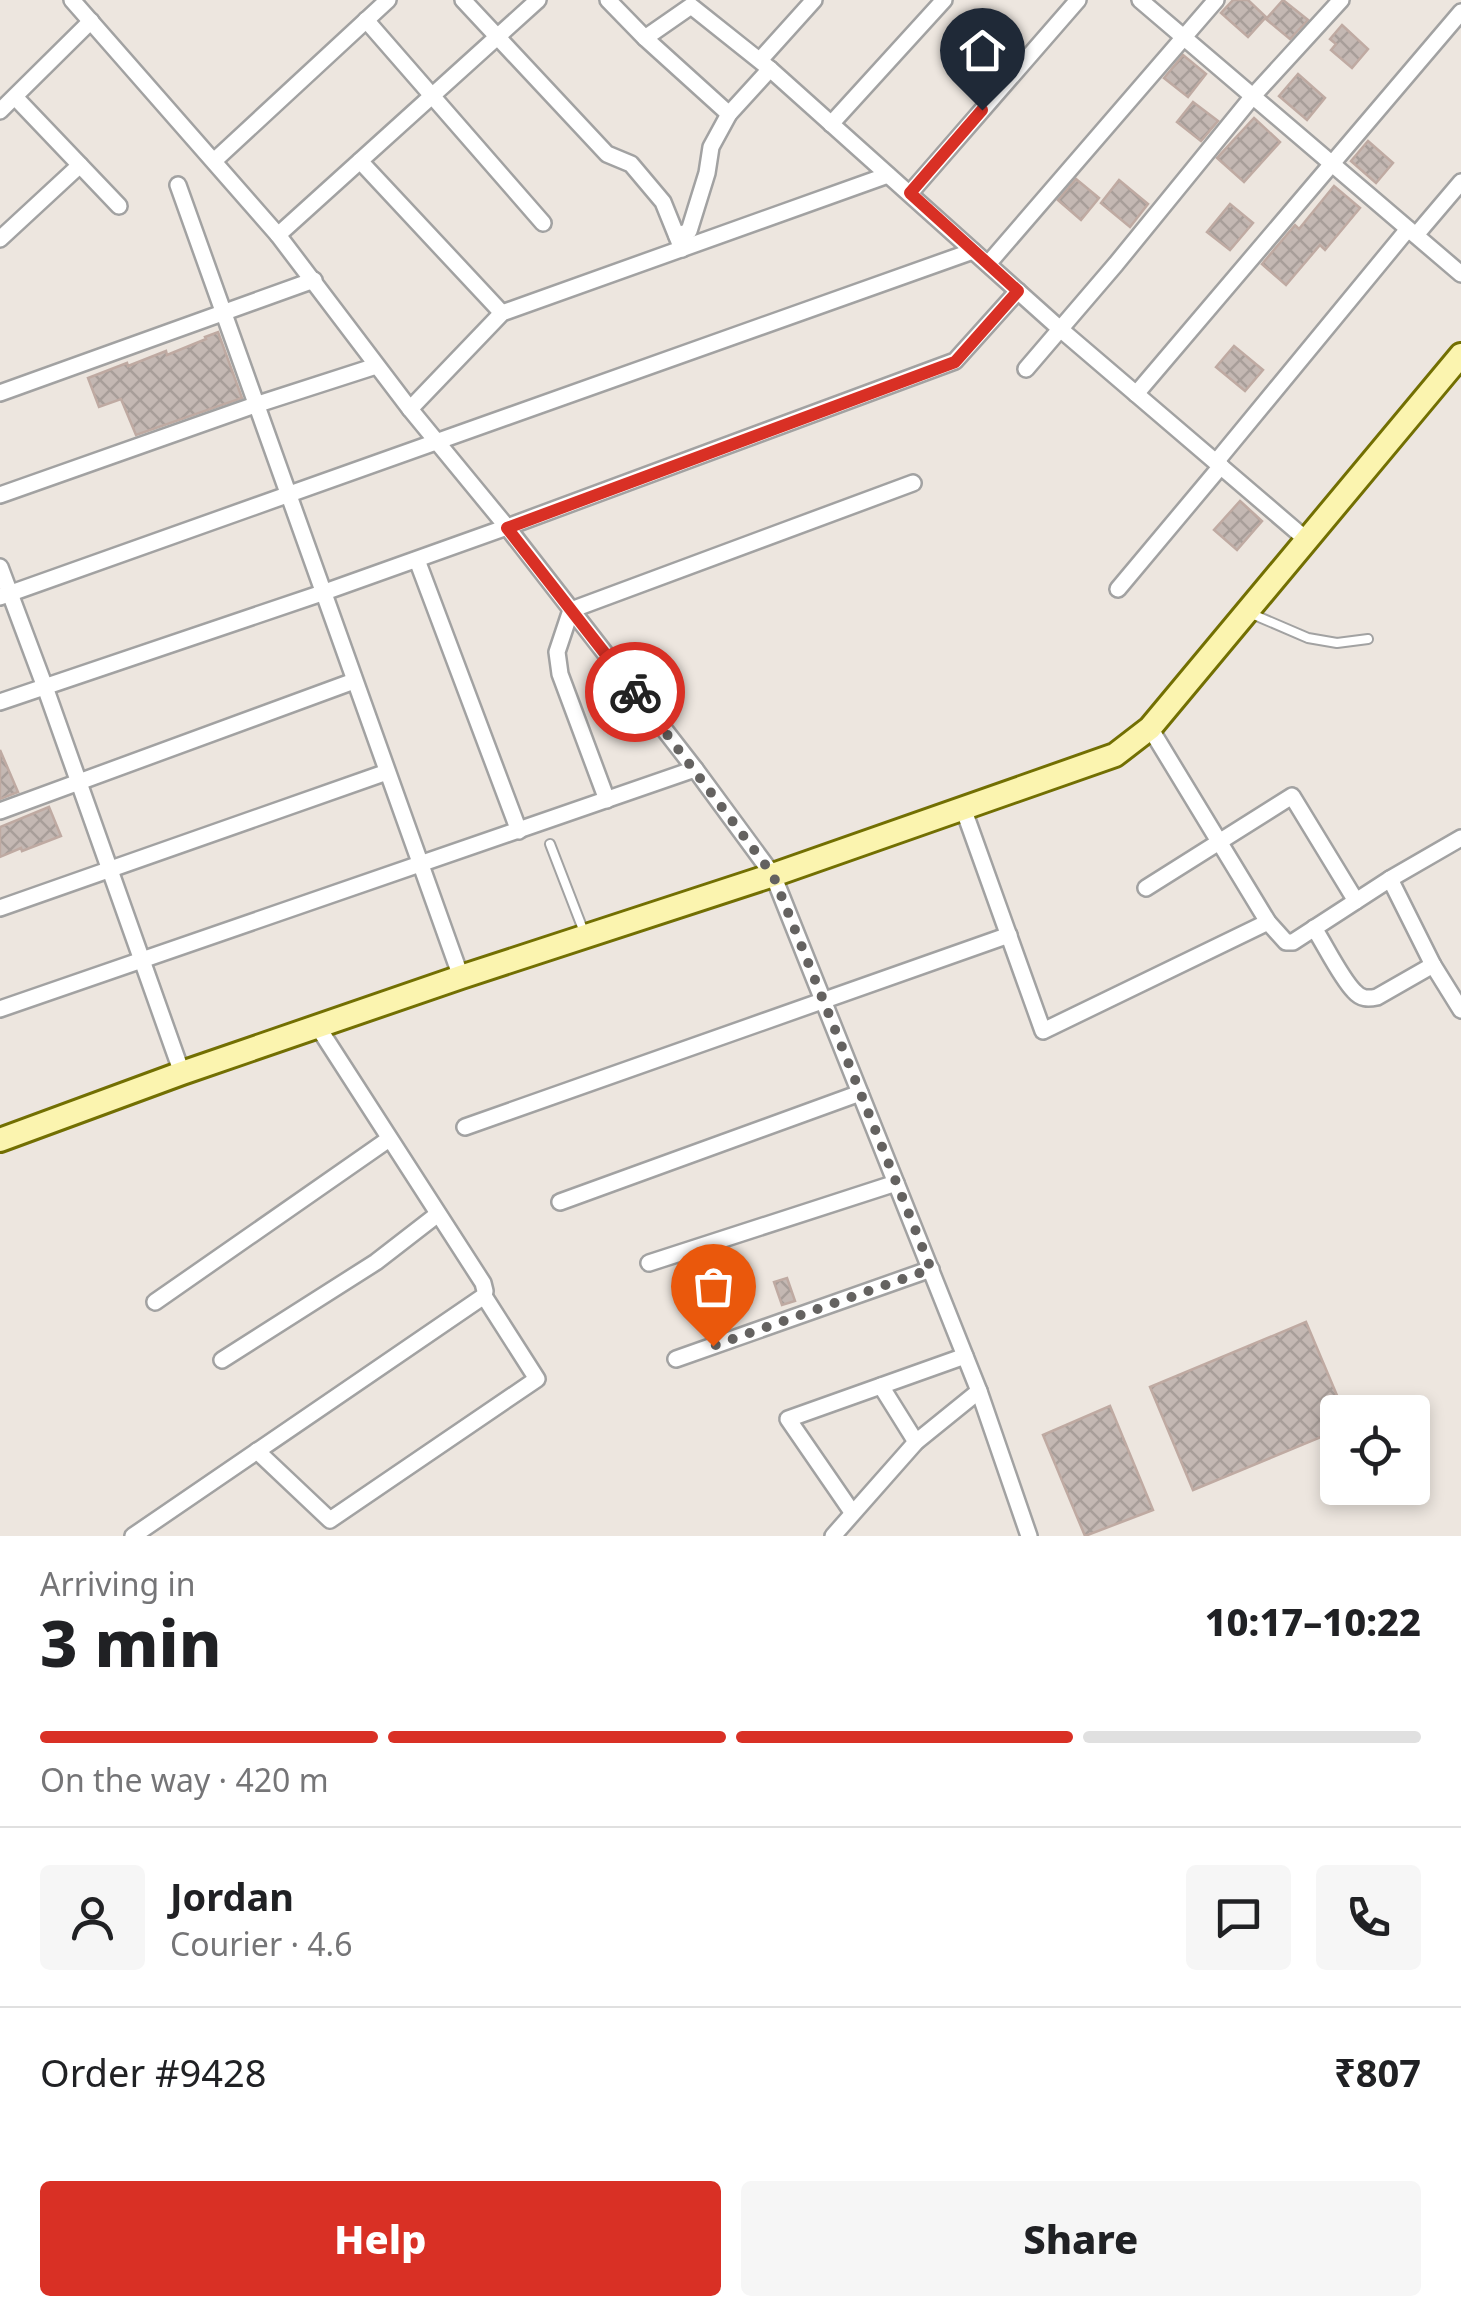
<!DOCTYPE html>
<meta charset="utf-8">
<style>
:root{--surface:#fff;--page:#f6f6f6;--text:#202124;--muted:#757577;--line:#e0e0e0;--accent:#d93025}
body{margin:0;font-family:"Noto Sans",sans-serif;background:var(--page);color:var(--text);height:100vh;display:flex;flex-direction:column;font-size:38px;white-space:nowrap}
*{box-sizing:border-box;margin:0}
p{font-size:32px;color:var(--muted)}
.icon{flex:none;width:55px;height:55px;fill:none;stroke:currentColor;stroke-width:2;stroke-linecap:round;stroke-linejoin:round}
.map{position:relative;height:1536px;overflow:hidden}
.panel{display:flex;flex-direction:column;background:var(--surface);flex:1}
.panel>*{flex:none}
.buttons{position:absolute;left:1320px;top:1395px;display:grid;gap:20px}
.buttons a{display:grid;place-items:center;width:110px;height:110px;border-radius:10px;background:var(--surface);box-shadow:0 5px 15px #0003;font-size:50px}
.pin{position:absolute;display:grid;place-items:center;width:85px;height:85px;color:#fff;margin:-102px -42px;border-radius:50% 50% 50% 0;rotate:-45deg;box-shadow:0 0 10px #0007}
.pin .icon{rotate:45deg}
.courier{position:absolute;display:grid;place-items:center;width:100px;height:100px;margin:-50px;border:8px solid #d93025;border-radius:50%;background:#fff;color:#222;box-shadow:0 2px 12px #0007}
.headline em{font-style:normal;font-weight:800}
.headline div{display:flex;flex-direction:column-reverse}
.headline{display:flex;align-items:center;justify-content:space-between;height:170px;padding:0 40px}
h1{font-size:65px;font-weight:800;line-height:75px}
.bar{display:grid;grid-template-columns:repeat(4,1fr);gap:15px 10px;align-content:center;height:120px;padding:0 40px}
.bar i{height:12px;border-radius:8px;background:var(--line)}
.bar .selected{background:var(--accent)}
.bar p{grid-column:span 4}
.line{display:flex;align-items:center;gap:25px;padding:0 40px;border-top:2px solid var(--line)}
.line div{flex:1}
.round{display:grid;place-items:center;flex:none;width:105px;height:105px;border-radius:10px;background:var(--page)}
.cta{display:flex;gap:20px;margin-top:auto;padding:20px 40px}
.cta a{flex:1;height:115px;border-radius:10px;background:var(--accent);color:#fff;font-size:40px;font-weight:800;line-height:115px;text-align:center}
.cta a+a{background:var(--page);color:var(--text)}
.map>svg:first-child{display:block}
.building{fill:url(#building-cross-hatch);stroke:#bfaaa2;stroke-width:2.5}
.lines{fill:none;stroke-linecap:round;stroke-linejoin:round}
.lane-casing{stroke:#a2a2a2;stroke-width:12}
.street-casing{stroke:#a2a2a2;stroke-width:20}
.secondary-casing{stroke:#726f02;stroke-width:28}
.lane{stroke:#fff;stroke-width:8}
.street{stroke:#fff;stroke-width:15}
.secondary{stroke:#fbf4af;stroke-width:22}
.done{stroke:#646260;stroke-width:10;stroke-dasharray:0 18}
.route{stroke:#d93025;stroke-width:12}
</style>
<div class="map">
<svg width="1461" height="1536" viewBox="0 0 1461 1536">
<defs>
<pattern id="building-cross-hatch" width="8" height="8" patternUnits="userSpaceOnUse" patternTransform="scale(2.5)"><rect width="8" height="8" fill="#c4b8b3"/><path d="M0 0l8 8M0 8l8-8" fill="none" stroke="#a89e99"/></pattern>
</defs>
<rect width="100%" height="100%" fill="#ede6df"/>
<g class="building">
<path d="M1233,0H1248L1266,17L1248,37L1221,13Z"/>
<path d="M1283,0L1308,20L1290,39L1266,19Z"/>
<path d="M1342,25L1368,49L1352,68L1331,50L1336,44L1330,39Z"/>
<path d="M1183,55L1206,74L1188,97L1164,78Z"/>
<path d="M1298,74L1325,98L1307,120L1279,96Z"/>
<path d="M1193,102L1218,121L1201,141L1177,122Z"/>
<path d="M1254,118L1280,142L1244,182L1217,158Z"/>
<path d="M1368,141L1393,163L1376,183L1351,161Z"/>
<path d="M1076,179L1099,198L1081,220L1058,200Z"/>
<path d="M1119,180L1148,204L1130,227L1101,203Z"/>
<path d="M1334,186L1360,208L1325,250L1320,245L1286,285L1262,264L1295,225L1299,229Z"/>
<path d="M1230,204L1253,223L1230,250L1207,232Z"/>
<path d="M218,332L242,398L136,435L121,399L99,407L88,378L127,363L128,366L166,351L167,355L206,339L205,337Z"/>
<path d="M1234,346L1263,370L1245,391L1216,367Z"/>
<path d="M1240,501L1262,521L1237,550L1214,530Z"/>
<path d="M0,750L18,792L0,799Z"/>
<path d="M49,807L61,836L22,851L21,848L0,857V827Z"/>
<path d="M787,1278L795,1301L782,1305L774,1282Z"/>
<path d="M1306,1322L1344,1412H1338V1430L1193,1490L1150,1387Z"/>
<path d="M1110,1406L1153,1510L1085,1536L1043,1435Z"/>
</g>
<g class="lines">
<g class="lane-casing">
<g id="lane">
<path d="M1252,614L1308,638L1337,643L1368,639"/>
<path d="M550,844L584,932"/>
</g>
</g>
<g class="street-casing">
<g id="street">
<path d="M72,0L278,235L410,409L507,527L695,769L773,875L979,1391L1029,1536"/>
<path d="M463,0L607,154L631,164L663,202L682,249"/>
<path d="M608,0L645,38L691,6L770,69L1059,328L1308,541"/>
<path d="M1140,0L1461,274"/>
<path d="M366,20L543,223"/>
<path d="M645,38L729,114"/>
<path d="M760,60L814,0"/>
<path d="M15,97L119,206"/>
<path d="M0,111L91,21"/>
<path d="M831,124L944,0"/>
<path d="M214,161L388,0"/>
<path d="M360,161L502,313"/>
<path d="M178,185L461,977"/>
<path d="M910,193L1078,0"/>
<path d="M278,235L538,0"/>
<path d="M1416,235L1461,182"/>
<path d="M677,236L689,231L707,173L711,147L729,114L770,69"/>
<path d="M0,239L80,165"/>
<path d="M988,264L1216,0"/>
<path d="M1026,369L1116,264L1253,96L1341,0"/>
<path d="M0,393L314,280"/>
<path d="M1136,394L1461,12"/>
<path d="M410,409L502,313L888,175"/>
<path d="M1216,462L1408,229"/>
<path d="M0,495L255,405L376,366"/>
<path d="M417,560L519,831"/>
<path d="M0,567L45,687L182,1073"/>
<path d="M1118,589L1221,466"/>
<path d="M0,597L973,251"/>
<path d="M0,702L322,593L507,527L955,361L1018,291"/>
<path d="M1150,728L1268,922L1286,942H1293L1390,879L1461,838"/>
<path d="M607,800L560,674L557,652L571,610L913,483"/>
<path d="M963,808L1043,1031L1268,922"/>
<path d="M0,811L354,681"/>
<path d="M1390,879L1433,965L1461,1010"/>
<path d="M1146,888L1292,796L1356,901"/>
<path d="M0,908L387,772"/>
<path d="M1314,928C1325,945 1341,978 1354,991C1361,999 1368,999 1377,997L1433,965"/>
<path d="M0,1009L695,769"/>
<path d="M465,1127L1009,935"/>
<path d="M560,1202L860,1093"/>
<path d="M649,1263L896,1183"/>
<path d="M155,1302L389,1139"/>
<path d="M676,1359L931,1269"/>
<path d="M222,1360L376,1262L438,1214"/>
<path d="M881,1386L916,1442"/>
<path d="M257,1451L330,1520L537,1379L484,1296"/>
<path d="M852,1512L788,1419L965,1356"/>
<path d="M133,1536L484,1296L485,1291L483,1283L318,1027"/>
<path d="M833,1536L916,1442L979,1391"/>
</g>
</g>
<g class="secondary-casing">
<path id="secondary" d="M0,1140L182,1073L461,977L773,875L1115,755L1150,728L1461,355"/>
</g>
<use href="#lane" class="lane"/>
<use href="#street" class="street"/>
<use href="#secondary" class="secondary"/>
</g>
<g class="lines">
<path class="done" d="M635,692L773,875L931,1269L713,1346"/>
<path class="route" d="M635,692L507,528L955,362L1018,291L910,193L982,110"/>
</g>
</svg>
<div class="buttons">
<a><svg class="icon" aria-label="locate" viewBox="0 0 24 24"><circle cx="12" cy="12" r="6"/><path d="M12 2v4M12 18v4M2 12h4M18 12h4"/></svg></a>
</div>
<div class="pin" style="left:713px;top:1346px;background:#ea580c"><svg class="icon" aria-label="bag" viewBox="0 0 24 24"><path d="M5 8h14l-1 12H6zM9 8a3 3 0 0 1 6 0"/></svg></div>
<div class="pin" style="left:982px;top:110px;background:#1f2937"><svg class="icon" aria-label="home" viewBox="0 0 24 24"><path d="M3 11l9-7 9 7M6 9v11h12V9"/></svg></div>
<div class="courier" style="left:635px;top:692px"><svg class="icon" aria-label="bike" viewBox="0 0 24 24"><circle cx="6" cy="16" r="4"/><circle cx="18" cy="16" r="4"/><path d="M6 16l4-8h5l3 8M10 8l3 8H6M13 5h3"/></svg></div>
</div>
<section class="panel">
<div class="headline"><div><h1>3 min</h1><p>Arriving in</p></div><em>10:17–10:22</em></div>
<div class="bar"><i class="selected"></i><i class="selected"></i><i class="selected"></i><i></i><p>On the way · 420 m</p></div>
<div class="line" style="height:180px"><a class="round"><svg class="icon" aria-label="person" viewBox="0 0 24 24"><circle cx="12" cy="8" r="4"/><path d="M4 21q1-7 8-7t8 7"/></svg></a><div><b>Jordan</b><p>Courier · 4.6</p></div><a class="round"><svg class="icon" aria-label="chat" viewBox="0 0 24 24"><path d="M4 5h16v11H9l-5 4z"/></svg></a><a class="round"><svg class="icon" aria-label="phone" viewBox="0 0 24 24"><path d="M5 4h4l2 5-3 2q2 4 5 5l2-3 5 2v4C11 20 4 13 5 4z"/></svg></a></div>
<div class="line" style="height:130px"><div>Order #9428</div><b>₹807</b></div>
<div class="cta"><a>Help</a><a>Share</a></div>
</section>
